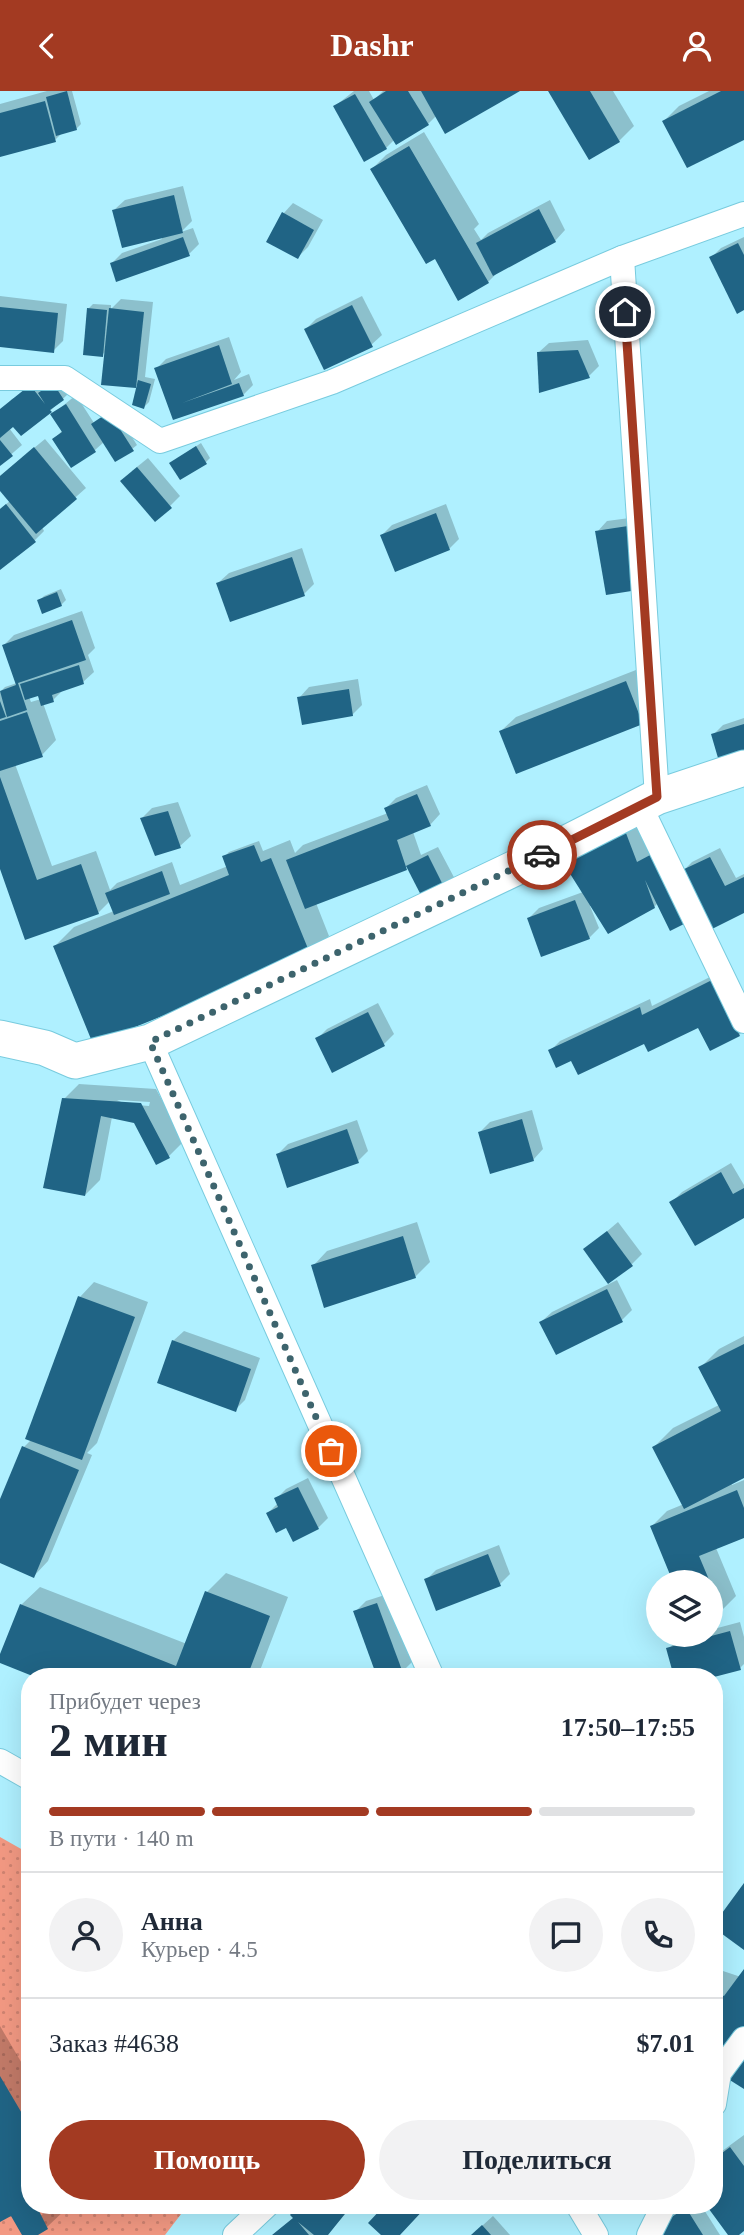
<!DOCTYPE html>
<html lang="ru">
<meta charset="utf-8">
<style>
:root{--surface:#fff;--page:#f2f2f3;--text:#1f2937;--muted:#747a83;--line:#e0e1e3;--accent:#a33a22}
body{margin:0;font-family:"Times New Roman",serif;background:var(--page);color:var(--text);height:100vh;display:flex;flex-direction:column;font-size:26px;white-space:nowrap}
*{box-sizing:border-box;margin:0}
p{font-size:23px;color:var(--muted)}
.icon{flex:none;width:38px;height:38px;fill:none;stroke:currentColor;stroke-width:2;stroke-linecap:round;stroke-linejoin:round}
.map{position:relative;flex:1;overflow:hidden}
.drawer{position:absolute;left:21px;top:1577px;width:702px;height:546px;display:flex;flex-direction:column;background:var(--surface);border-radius:28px;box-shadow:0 7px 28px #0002}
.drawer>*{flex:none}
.controls{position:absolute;left:646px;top:1479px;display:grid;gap:14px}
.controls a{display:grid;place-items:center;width:77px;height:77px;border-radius:50%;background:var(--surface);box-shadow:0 7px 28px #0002;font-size:35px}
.pin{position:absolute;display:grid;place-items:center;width:60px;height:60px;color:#fff;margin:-30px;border:4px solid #fff;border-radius:50%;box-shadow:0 2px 7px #0007}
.courier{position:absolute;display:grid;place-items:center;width:70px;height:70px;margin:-35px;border:5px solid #a33a22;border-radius:50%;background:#fff;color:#222;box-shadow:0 2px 9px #0007}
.overview em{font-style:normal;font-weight:800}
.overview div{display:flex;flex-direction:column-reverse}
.overview{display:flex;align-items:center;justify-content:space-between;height:119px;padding:0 28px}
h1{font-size:46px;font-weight:800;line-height:52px}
.bar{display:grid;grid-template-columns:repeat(4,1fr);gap:10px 7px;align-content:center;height:84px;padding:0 28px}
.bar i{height:9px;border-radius:5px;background:var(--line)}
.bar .active{background:var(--accent)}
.bar p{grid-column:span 4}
.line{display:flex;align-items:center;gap:18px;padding:0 28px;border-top:2px solid var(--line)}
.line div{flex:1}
.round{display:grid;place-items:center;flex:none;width:74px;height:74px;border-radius:37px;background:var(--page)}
.primary-button{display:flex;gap:14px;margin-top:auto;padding:14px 28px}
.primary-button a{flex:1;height:80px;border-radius:42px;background:var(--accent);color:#fff;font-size:28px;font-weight:800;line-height:80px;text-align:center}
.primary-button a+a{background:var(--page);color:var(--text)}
header{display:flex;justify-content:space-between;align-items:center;height:91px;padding:0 28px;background:var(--accent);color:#fff;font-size:32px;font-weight:800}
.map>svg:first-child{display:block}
.park{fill:url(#park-dots)}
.shadow{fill:#0003;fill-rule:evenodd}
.building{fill:#206485}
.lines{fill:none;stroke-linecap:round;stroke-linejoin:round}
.street-casing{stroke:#78cbde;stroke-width:26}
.secondary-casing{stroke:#78cbde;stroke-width:37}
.street{stroke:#fff;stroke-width:24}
.secondary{stroke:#fff;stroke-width:35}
.done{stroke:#3d646d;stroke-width:7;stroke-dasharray:0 12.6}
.route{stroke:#a33a22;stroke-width:9}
</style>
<header><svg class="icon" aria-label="back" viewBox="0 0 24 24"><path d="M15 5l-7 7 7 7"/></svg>Dashr<svg class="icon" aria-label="person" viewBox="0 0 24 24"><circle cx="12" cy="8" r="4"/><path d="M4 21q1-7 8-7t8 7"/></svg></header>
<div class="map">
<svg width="744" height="2144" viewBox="0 0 744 2144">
<defs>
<pattern id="park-dots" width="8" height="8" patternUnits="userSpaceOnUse" patternTransform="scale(1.75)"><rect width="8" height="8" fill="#f39983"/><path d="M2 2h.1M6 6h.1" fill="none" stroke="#cf8371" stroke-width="1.8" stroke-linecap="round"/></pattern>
</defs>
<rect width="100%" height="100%" fill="#aff0ff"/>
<path class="park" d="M0,1746L30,1763V2114H188L165,2144H0Z"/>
<g class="shadow">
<path d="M47,0H72L81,33L76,38L63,41L55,49L0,64V13Z"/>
<path d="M354,0H369L374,9L383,0H517L437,24L428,33L395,48L386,57L335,15Z"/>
<path d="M550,0H613L634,35L619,50Z"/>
<path d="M709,0H744V47L664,30L679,15Z"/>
<path d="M424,41L479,133L474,138L481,149L488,142L550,109L565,139L555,150L498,181L488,191L459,207L437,168L372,78L386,64Z"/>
<path d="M183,95L192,130L181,141L193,137L199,153L189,163L117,189L112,172L122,162L162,148L161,145L114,119L125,109Z"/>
<path d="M293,112L323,129L308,156L298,166L283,123Z"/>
<path d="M744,146V217L711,167L721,157Z"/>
<path d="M0,205L67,213L63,250L53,260L0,254Z"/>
<path d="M362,205L382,244L371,254L306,238L316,228Z"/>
<path d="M121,208L153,211L145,286L155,288L149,311L144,316L140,291L135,296L106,260L102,264L88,218L93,213L111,214V218Z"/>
<path d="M229,246L241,281L234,289L249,283L253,294L243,304L174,327L156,278L166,268Z"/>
<path d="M588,249L599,275L589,285L538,262L549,252Z"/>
<path d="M58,289L68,303L50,320L13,333L9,337L22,354L0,373V321L12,308Z"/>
<path d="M76,304L94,332L114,318L137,354L132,358L104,351L95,359L72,375L54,348L63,339L53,323Z"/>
<path d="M45,348L86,397L42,436L44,440L34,450L0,477V418L10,410L0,397V385Z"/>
<path d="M201,352L210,367L206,371L171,372Z"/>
<path d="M148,367L180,405L170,415L132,380Z"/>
<path d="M446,413L459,448L449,458L382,444L392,434Z"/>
<path d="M637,426L648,487L597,441L607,430Z"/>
<path d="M302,457L314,493L304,503L218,492L229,482Z"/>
<path d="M61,498L66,509L61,514L39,510L44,505Z"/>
<path d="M82,520L95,557L88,564L94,581L83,591L64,598L53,609L43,612L56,649L42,664L15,673L52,775L96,760L110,799L117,792L172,771L180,794L228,775L224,766L229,761L259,750L263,760L290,749L295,762L303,754L388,722L386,717L396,707L427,694L440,723L430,734L413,741L421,764L438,756L457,792L447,802L408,775L316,812L329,845L310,864L55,855L74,836L114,820L110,810L98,822L0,773V601L5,596L17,592L4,554L14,544ZM39,603L41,608L31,611L29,606Z"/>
<path d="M641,577L642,632L501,640L516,626Z"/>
<path d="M358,588L362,614L352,624L299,607L309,596Z"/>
<path d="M744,627V657L713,644L723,634Z"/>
<path d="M178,711L191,745L180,755L156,763L142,727L152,717Z"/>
<path d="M636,716L653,759L658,812L654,816L590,815L599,837L589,847L529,827L539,817L583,801Z"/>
<path d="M720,757L736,787L744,783V820L682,781L692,771Z"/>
<path d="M722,880L744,939L739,944L699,935L645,951L572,968L550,960L560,950L650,908L652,915Z"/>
<path d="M378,912L394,943L384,953L317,948L327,938Z"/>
<path d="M79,993L156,998L184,1050L169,1065L157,1071L135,1030L112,1026L100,1089L85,1104L64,1008ZM117,1009L150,1011L149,1015L125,1013Z"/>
<path d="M532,1019L543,1058L533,1069L480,1041L490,1031Z"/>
<path d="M357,1029L368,1060L358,1070L278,1063L288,1053Z"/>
<path d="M731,1072L744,1094V1125L672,1111L682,1101Z"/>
<path d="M417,1131L430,1171L415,1186L313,1175L327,1160Z"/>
<path d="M618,1131L642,1163L632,1173L585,1159Z"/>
<path d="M617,1189L632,1219L622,1229L541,1231L552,1221Z"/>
<path d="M94,1191L148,1211L97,1352L87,1362L92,1364L48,1470L34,1485L0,1470V1413L24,1356L32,1348L80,1206Z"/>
<path d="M184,1240L260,1267L245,1309L235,1319L173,1250Z"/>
<path d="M744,1245V1385L731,1392L732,1394L744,1389V1445L716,1457L736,1505L721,1520L710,1524V1491H675L652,1435L667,1420L684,1413L654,1356L673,1337L719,1314L700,1277L719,1258Z"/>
<path d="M308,1387L328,1427L318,1437L287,1435L268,1422L278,1412L276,1408L286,1398Z"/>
<path d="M499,1454L510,1483L500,1493L426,1489L436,1479Z"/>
<path d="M226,1482L288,1506L259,1582L255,1586H39L0,1570L21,1514L40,1496L187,1553L207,1501Z"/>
<path d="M388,1503L412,1571L402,1581L355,1521L366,1510Z"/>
<path d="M740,1531L744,1546V1573L740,1577L668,1558L679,1548L694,1544H710V1539Z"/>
<path d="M714,1877L741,1886L744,1881L714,1979Z"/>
<path d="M0,1935L30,1986V2114H34L40,2125L43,2123L38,2114H64L66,2118L47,2136L34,2144H24L11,2122L0,2129Z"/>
<path d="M744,2044V2138L736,2144H730L709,2114H714V2066Z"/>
<path d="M300,2114H353L327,2144H273L295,2126Z"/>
<path d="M687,2114H701L720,2144H661L667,2127Z"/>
<path d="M493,2125L510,2144H472Z"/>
</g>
<g class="building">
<path d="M67,0L77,39L56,45L46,6Z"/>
<path d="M386,0H408L429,34L396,54L369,11Z"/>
<path d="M421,0H520L445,43Z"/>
<path d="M548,0H590L620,51L589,69Z"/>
<path d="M721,0H744V49L687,77L662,30Z"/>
<path d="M355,3L387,58L364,71L333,15Z"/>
<path d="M45,10L56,51L0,66V22Z"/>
<path d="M409,55L489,192L458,210L435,168L426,173L370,78Z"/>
<path d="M174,104L183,142L122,157L112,119Z"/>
<path d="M539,118L556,151L493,185L476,152Z"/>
<path d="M282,121L314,139L298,168L266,151Z"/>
<path d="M183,146L190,165L116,191L110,172Z"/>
<path d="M738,152L744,164V219L737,223L709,166Z"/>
<path d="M352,214L373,256L324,279L304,238Z"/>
<path d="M0,216L58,222L54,262L0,256Z"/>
<path d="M87,217L107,219L103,266L83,264Z"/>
<path d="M109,217L144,221L136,297L101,294Z"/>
<path d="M219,254L232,293L182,312L239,292L244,305L173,329L154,277Z"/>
<path d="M578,259L590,287L539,302L537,261Z"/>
<path d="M138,289L151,293L144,318L132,314Z"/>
<path d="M53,292L64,309L50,319L52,321L21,345L13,336L0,347V318L30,294L45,313L38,302Z"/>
<path d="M66,313L96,361L71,377L52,348L62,341L50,323Z"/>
<path d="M109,321L134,360L115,371L91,333Z"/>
<path d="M0,349L13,365L0,375Z"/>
<path d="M196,355L207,373L180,389L169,372Z"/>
<path d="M34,356L77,408L36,443L0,400V385Z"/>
<path d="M137,376L172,417L155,431L120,390Z"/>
<path d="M6,413L36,451L0,479V418Z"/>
<path d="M436,422L450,459L395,481L380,444Z"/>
<path d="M628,435L638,499L606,504L595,440Z"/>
<path d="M292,466L305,505L230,531L216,492Z"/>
<path d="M57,501L62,515L42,523L37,509Z"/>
<path d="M72,529L86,569L18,592L27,619L7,626L0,600L16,594L2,554Z"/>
<path d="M79,574L84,593L52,604L54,611L41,615L38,605L25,609L20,593Z"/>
<path d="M626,590L643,633L516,683L499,640Z"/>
<path d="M349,598L353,625L302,634L297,606Z"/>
<path d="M0,610L6,626L0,628Z"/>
<path d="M27,621L43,666L0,680V630Z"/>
<path d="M744,633V659L718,667L711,643Z"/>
<path d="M0,686L37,789L81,773L99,823L25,849L0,778Z"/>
<path d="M417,703L431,735L397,749L407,779L305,818L286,769L389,729L384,717Z"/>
<path d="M168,720L181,757L155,765L140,727Z"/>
<path d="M621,729L637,771L652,763L686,832L670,840L645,789L655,817L608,843L557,762Z"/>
<path d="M254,754L261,771L271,767L311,865L93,953L53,855L229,784L222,765Z"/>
<path d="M428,764L448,804L426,814L406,775Z"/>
<path d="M710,766L725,795L744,786V822L710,839L680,780Z"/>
<path d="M162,780L170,803L114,824L105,802Z"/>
<path d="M575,809L590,848L541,866L527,827Z"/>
<path d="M712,889L740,945L710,960L698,937L648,961L644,953L578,984L571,970L556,977L548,959L640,916L642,924Z"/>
<path d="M368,921L385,955L332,982L315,947Z"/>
<path d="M62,1007L141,1012L170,1067L156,1074L134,1032L101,1025L85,1105L43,1097Z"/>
<path d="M522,1028L534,1070L490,1083L478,1041Z"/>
<path d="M347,1038L359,1072L287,1097L276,1063Z"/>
<path d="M721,1081L733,1103L744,1097V1127L695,1155L669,1111Z"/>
<path d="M607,1140L633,1175L608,1193L583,1158Z"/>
<path d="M403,1145L416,1187L324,1217L311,1174Z"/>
<path d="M607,1198L623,1231L556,1264L539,1231Z"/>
<path d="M78,1205L135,1226L82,1369L25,1348Z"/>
<path d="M172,1249L251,1278L236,1321L157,1292Z"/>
<path d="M744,1253V1387L684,1418L652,1356L721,1320L698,1276Z"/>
<path d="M22,1355L79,1379L34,1487L0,1472V1408Z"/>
<path d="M298,1396L319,1438L293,1451L286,1437L276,1442L266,1422L278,1416L274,1407Z"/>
<path d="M737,1399L744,1417V1447L699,1465L710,1491H673L650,1435Z"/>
<path d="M488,1463L501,1495L436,1520L424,1488Z"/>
<path d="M710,1493L722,1522L710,1526Z"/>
<path d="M205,1500L270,1525L247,1586H35L0,1572V1563L20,1513L176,1575Z"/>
<path d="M377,1512L403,1582L394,1586H377L353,1520Z"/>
<path d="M730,1540L741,1579L714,1586H674L666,1557Z"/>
<path d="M744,1792V1859L714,1837V1833Z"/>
<path d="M744,1878V1938L714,1979V1901L724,1905Z"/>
<path d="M744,1956V1998L725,1986Z"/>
<path d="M0,1985L30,2036V2114H36L48,2138L38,2144H22L11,2125L0,2131Z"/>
<path d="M730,2056L744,2075V2140L739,2144H728L706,2114H714V2068Z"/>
<path d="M298,2114H352L328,2144H314L298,2131L309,2144H272L293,2127L290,2124Z"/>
<path d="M378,2114H428L400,2144H381L368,2132L382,2117Z"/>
<path d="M686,2117L703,2144H659L654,2137Z"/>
<path d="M482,2134L491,2144H471Z"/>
</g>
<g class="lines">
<g class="street-casing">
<g id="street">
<path d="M0,287H65L160,350L332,291L622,167"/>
<path d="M657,706L622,167L744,123"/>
<path d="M640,715L744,930"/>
<path d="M150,951L432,1586"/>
<path d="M0,1670L30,1687"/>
<path d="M714,2013L719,1982L744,1948"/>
<path d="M578,2114L596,2144"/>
<path d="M235,2144L267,2114"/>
<path d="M649,2144L664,2114"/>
</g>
</g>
<g class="secondary-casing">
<path id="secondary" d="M0,947L45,957L75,970L150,951L555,758L657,706L744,677"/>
</g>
<use href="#street" class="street"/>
<use href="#secondary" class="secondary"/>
</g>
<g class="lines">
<path class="done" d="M331,1360L150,951L542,764"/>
<path class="route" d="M542,764L657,706L625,221"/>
</g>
</svg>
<div class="controls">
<a><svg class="icon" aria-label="layers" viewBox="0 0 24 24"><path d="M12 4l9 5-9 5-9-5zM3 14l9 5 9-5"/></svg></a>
</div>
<div class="pin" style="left:331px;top:1360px;background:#ea580c"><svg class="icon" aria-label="bag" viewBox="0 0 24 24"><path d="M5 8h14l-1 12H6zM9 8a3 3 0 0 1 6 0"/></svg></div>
<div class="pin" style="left:625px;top:221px;background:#1f2937"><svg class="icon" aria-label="home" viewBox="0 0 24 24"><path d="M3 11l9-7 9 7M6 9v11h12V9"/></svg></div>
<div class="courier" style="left:542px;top:764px"><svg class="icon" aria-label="car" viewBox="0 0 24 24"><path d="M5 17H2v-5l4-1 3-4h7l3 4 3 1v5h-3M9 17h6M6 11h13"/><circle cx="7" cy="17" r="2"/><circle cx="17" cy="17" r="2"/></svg></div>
<section class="drawer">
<div class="overview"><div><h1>2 мин</h1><p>Прибудет через</p></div><em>17:50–17:55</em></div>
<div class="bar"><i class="active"></i><i class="active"></i><i class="active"></i><i></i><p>В пути · 140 m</p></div>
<div class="line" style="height:126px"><a class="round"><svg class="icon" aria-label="person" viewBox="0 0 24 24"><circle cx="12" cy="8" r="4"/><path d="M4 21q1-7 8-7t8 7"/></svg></a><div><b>Анна</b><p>Курьер · 4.5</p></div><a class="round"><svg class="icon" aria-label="chat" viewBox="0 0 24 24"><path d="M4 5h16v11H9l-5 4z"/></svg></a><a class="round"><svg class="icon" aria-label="phone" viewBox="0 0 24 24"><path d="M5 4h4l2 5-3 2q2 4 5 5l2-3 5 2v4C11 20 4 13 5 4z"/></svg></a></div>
<div class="line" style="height:91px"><div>Заказ #4638</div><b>$7.01</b></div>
<div class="primary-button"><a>Помощь</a><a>Поделиться</a></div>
</section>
</div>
